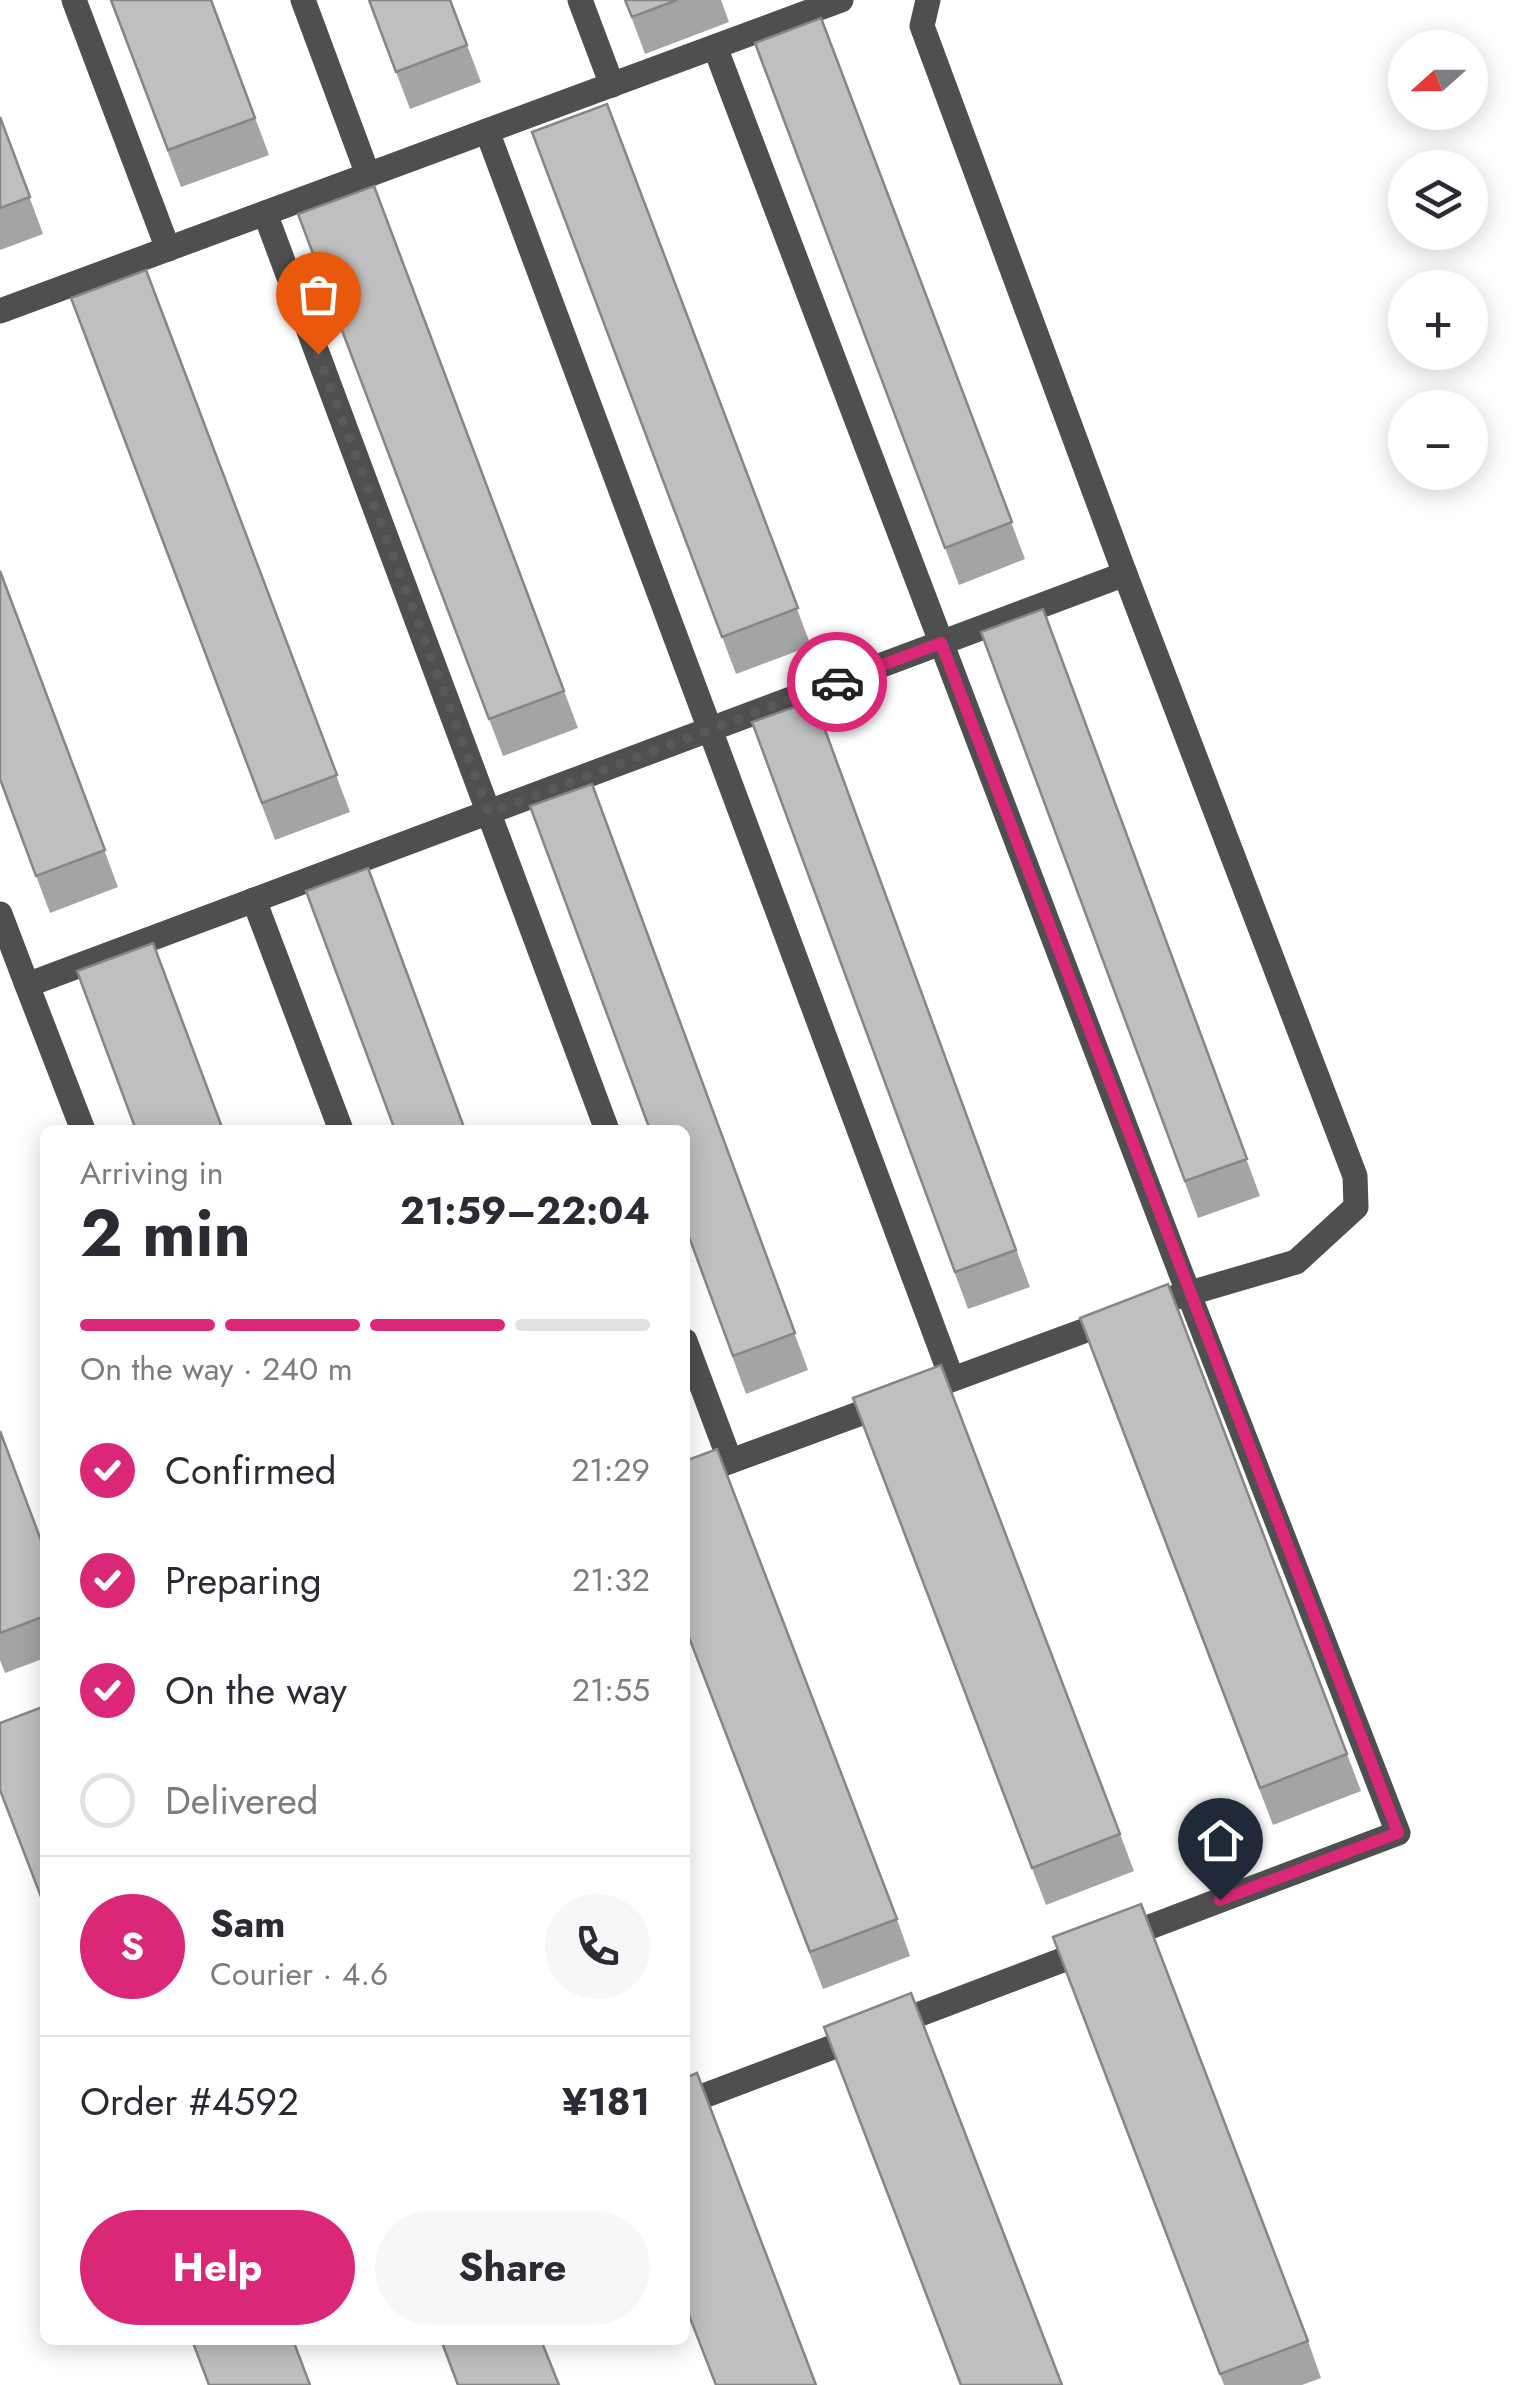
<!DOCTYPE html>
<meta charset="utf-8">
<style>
:root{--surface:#fff;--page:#f7f7f7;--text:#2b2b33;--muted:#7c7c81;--line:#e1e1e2;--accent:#db2777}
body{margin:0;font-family:Jost,sans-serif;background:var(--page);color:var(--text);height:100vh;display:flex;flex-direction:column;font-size:38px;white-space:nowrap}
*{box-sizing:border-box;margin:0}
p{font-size:32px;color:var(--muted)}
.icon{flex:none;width:55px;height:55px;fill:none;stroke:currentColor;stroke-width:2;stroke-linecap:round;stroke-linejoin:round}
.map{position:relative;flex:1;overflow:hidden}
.drawer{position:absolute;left:40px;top:1125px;width:650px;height:1220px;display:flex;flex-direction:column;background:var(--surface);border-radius:15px;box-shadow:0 5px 25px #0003}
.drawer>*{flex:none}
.needle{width:65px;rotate:249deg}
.controls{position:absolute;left:1388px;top:30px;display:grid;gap:20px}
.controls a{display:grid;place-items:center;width:100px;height:100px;border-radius:50%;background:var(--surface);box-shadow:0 5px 25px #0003;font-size:50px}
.pin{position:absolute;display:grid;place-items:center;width:85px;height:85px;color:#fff;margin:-102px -42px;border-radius:50% 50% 50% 0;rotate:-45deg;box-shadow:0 0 10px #0007}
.pin .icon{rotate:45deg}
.courier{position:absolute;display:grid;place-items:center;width:100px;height:100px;margin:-50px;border:8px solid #db2777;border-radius:50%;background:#fff;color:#222;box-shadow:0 2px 12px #0007}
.headline em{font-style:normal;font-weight:700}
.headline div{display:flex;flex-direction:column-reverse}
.headline{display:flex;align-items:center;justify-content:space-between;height:170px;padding:0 40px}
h1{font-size:65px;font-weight:700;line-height:75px}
.bar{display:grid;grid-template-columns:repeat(4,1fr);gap:15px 10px;align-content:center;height:120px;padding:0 40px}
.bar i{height:12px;border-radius:8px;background:var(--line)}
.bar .selected{background:var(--accent)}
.bar p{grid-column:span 4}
.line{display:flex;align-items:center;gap:25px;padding:0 40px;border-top:2px solid var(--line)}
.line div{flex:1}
.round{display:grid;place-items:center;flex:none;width:105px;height:105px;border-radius:52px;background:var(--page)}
ol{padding:0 40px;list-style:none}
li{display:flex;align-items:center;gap:30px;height:110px}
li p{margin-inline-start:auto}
li .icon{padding:10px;border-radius:50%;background:var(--accent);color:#fff;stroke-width:4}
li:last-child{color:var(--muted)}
li i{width:55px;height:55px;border:5px solid var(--line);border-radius:50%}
.primary-button{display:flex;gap:20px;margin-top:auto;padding:20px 40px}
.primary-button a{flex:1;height:115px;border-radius:60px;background:var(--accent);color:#fff;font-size:40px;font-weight:700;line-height:115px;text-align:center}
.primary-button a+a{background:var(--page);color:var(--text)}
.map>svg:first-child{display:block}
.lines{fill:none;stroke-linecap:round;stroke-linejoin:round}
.minor{stroke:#4f4f4f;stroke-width:25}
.wall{fill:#a4a4a4}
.building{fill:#bfbfbf;stroke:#868686;stroke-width:2.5}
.done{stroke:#595959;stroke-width:10;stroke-dasharray:0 18}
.route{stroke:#db2777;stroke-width:12}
</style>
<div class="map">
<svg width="1519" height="2385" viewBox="0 0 1519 2385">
<rect width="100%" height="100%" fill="#fff"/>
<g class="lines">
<g class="minor">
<path d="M74,0L168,249"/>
<path d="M303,0L368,175"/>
<path d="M580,0L612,85"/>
<path d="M928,0L922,26L1125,574L1355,1176L1356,1207L1296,1262L1173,1298"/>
<path d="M487,131L952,1379"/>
<path d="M265,213L607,1130"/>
<path d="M0,311L841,0"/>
<path d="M254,900L341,1130"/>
<path d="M0,914L27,985L1125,574"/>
<path d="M27,985L83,1130"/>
<path d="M685,1341L730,1461"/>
<path d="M685,1478L1116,1319"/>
<path d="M685,2103L1398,1833L1188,1292L715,47"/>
</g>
</g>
<g class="wall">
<path d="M110,0H211L269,155L181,187Z"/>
<path d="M369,0H450L481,82L410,109Z"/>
<path d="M625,0H721L729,22L645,54Z"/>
<path d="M821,18L1025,559L959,585L755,43Z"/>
<path d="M607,104L811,646L736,674L532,132Z"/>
<path d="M0,117L43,234L0,250Z"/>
<path d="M374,186L578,728L503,756L298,214Z"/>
<path d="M146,270L350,812L275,840L71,298Z"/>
<path d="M0,571L118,887L50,913L0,780Z"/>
<path d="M1043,609L1260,1196L1198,1218L981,632Z"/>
<path d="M814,700L1030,1287L968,1309L752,722Z"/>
<path d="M592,784L808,1370L746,1394L685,1227Z"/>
<path d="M1093,1355L1347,1754L1361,1791L1273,1825Z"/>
<path d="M0,1431L45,1551V1658L5,1673L0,1660Z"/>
<path d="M866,1435L1120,1834L1134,1871L1046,1905Z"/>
<path d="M685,1629L897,1919L910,1956L823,1989Z"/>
<path d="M1067,1974L1308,2341L1321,2378L1302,2385H1224Z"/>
</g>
<g class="building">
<path d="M111,0H211L255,118L168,150Z"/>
<path d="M369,0H450L467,45L396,72Z"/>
<path d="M625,0H677L632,17Z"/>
<path d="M821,18L1012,522L945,548L755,43Z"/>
<path d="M607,104L798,608L722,637L532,132Z"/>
<path d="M0,117L30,197L0,208Z"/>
<path d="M374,186L564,691L489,719L298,214Z"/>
<path d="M146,270L337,775L262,803L71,298Z"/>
<path d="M0,571L105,850L36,876L0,779Z"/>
<path d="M1043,609L1247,1159L1185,1181L981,632Z"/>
<path d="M814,700L1016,1250L955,1272L752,722Z"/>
<path d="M592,784L795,1333L733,1356L685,1226V1130H650L530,806Z"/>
<path d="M368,868L465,1130H395L306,891Z"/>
<path d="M153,943L223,1130H136L77,971Z"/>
<path d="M1168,1284L1347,1754L1260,1788L1080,1318Z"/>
<path d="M941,1365L1120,1834L1032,1868L853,1398Z"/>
<path d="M0,1431L45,1551V1616L0,1633Z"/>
<path d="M717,1449L897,1919L810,1952L685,1627V1461Z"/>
<path d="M45,1706V1907L0,1790V1723Z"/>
<path d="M1141,1904L1308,2341L1220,2374L1053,1937Z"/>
<path d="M911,1993L1062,2385H961L824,2027Z"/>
<path d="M697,2073L816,2385H716L685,2305V2078Z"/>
<path d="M192,2340H293L310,2385H209Z"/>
<path d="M441,2340H541L559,2385H458Z"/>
</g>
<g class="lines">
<path class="done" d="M318,354L489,813L837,682"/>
<path class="route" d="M837,682L941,643L1398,1833L1220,1900"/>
</g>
</svg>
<div class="controls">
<a><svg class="needle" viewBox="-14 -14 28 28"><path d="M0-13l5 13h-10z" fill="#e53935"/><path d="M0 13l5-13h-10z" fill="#7c7c81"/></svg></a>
<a><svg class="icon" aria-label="layers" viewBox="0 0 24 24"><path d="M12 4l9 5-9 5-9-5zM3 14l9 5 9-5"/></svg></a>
<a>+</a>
<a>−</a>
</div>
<div class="pin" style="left:318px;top:354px;background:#ea580c"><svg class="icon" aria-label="bag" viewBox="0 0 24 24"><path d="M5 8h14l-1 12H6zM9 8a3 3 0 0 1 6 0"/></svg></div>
<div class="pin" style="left:1220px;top:1900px;background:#1f2937"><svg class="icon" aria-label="home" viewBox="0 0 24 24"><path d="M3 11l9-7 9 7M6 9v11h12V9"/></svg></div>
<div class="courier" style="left:837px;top:682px"><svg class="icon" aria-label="car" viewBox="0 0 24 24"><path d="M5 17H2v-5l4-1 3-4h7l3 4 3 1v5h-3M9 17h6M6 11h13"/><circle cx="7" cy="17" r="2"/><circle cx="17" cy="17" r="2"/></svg></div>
<section class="drawer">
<div class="headline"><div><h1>2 min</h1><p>Arriving in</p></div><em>21:59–22:04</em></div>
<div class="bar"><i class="selected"></i><i class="selected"></i><i class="selected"></i><i></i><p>On the way · 240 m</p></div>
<ol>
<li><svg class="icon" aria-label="check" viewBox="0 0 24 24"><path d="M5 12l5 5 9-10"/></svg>Confirmed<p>21:29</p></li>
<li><svg class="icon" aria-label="check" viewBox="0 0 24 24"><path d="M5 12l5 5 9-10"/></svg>Preparing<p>21:32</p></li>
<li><svg class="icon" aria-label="check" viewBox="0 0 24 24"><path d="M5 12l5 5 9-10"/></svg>On the way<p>21:55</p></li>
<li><i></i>Delivered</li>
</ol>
<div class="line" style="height:180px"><b class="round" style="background:var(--accent);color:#fff">S</b><div><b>Sam</b><p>Courier · 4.6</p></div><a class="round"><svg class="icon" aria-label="phone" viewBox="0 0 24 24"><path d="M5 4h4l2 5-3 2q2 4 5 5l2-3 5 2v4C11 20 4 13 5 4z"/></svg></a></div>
<div class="line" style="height:130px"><div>Order #4592</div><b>¥181</b></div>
<div class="primary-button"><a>Help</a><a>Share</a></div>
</section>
</div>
